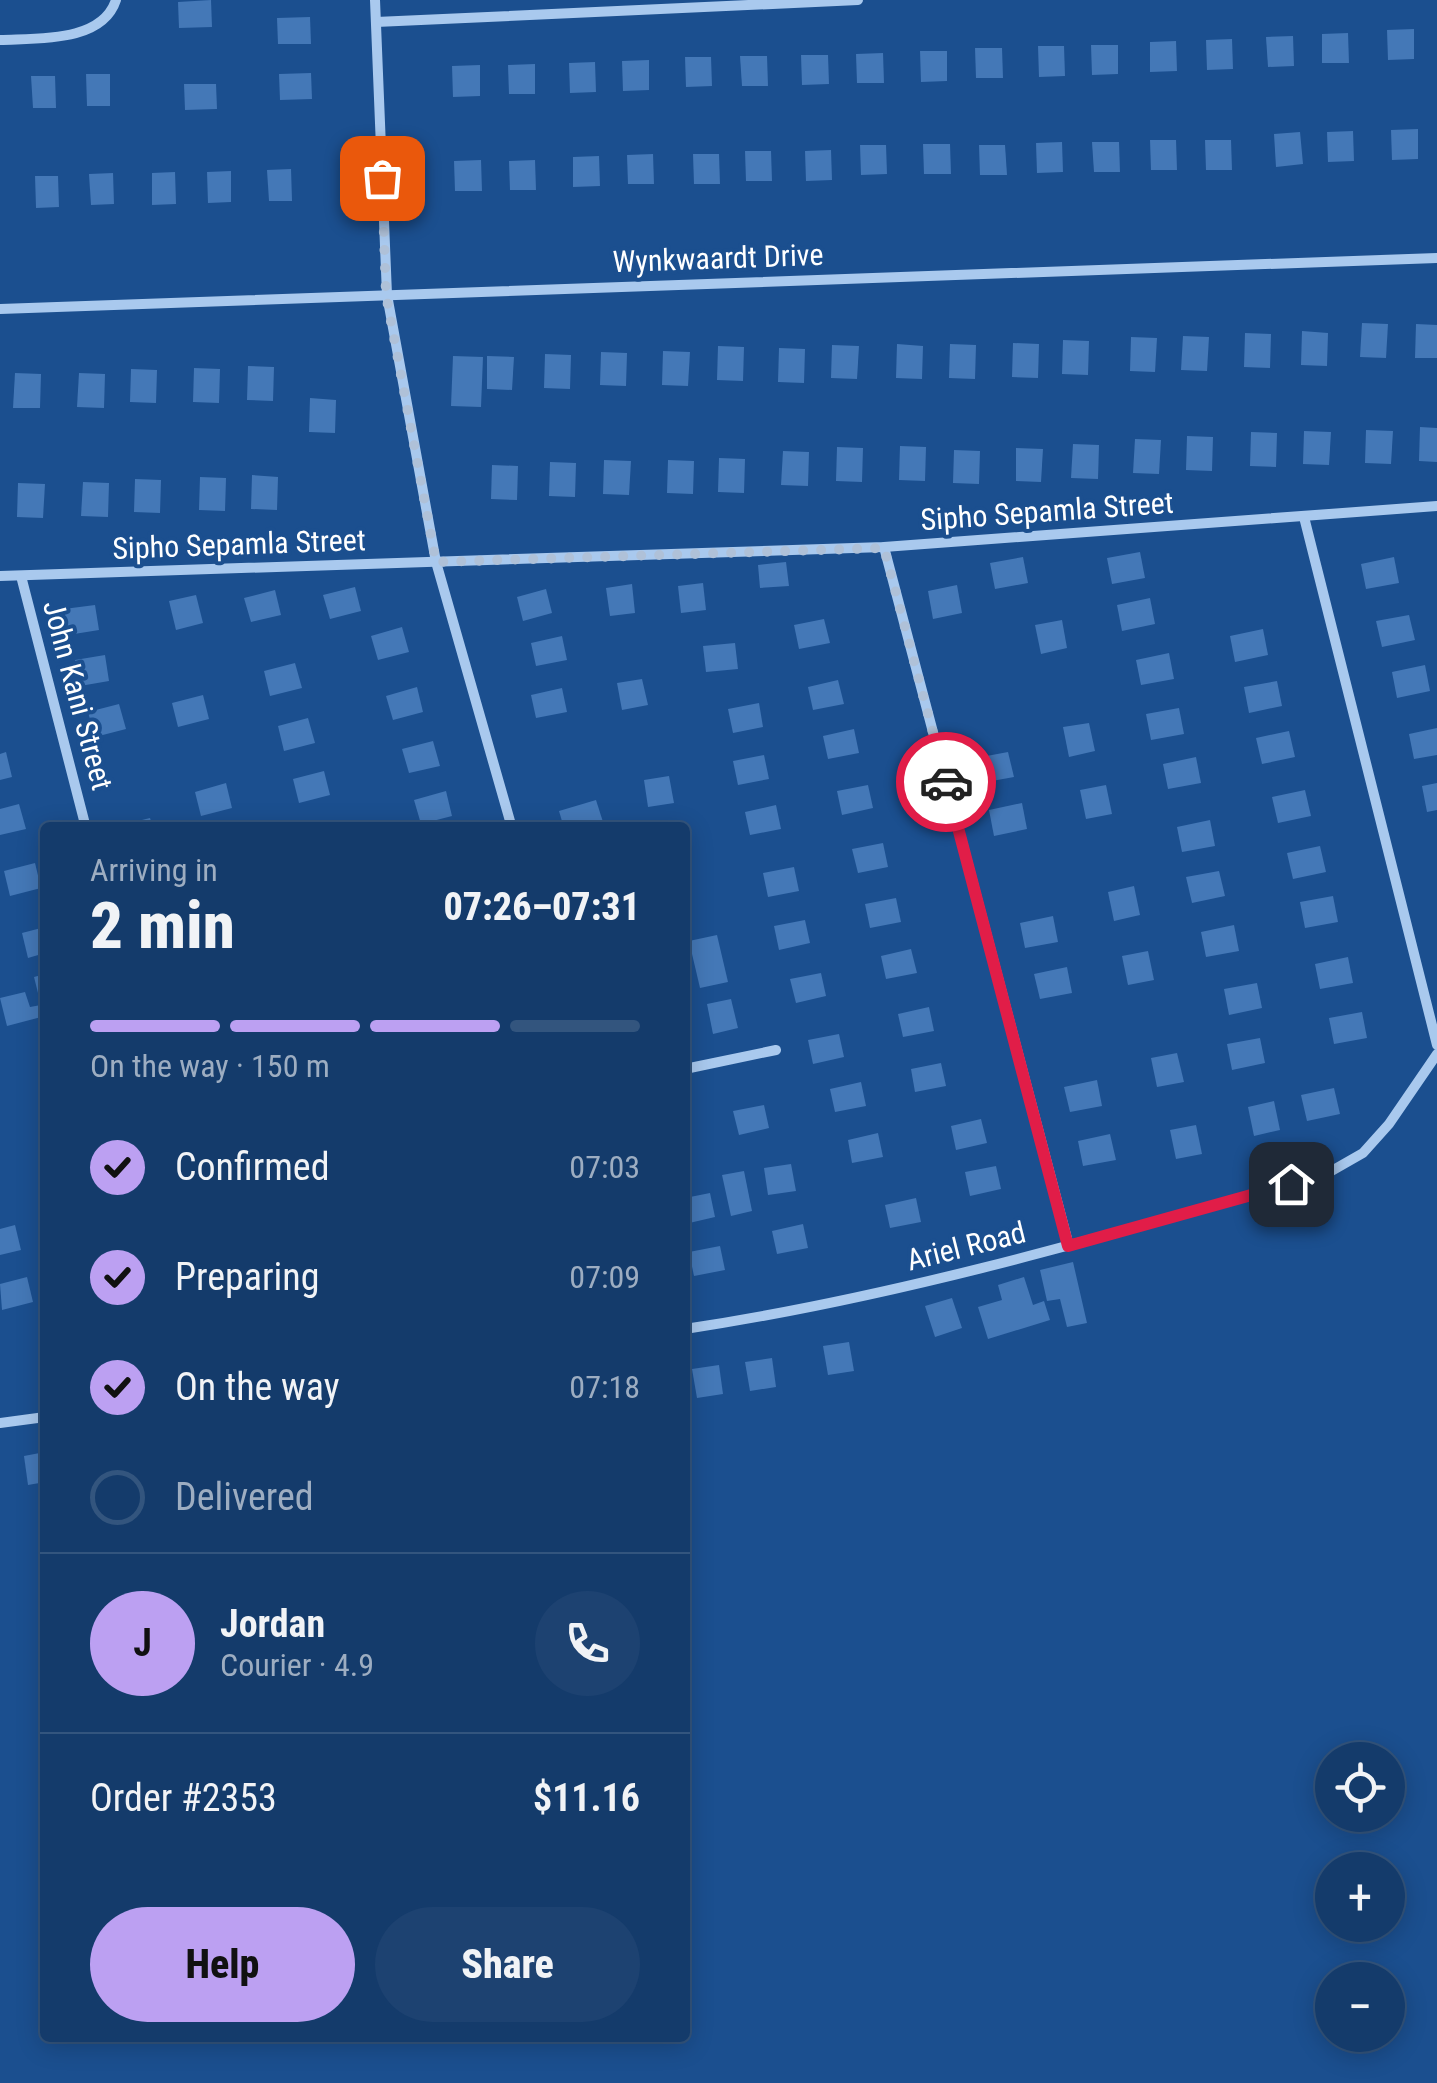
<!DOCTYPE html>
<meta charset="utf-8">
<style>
:root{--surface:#143b6b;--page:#1d4271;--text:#f1f3f6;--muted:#9dadc1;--line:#33557e;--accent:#bca0f2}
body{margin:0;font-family:"Roboto Condensed",sans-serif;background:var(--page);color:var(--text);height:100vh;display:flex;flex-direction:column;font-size:38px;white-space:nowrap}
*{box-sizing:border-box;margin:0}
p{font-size:32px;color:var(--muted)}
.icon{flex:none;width:55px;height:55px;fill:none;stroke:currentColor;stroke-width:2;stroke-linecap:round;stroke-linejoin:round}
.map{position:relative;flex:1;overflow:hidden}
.drawer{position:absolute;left:40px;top:822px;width:650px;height:1220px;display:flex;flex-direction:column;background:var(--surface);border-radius:10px;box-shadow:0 5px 25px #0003,0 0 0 2px var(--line)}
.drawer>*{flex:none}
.buttons{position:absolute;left:1315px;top:1742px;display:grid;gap:20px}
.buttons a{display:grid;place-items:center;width:90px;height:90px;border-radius:50%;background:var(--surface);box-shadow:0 5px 25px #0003,0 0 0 2px var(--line);font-size:50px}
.pin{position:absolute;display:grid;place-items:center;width:85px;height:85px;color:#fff;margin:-42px;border-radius:20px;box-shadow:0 5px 15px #0006}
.courier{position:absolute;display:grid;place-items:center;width:100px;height:100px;margin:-50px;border:8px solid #e11d48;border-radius:50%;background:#fff;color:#222;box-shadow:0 2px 12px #0007}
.overview em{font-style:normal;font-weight:800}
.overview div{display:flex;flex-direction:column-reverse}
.overview{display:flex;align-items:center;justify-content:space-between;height:170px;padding:0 50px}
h1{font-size:65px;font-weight:800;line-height:75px}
.bar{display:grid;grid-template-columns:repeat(4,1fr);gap:15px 10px;align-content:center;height:120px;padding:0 50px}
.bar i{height:12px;border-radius:8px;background:var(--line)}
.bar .on{background:var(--accent)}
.bar p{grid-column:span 4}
.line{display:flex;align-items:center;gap:25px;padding:0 50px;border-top:2px solid var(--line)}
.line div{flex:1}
.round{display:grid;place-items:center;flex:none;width:105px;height:105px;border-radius:52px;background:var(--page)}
ol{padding:0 50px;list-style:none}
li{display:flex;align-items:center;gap:30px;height:110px}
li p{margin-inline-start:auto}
li .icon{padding:10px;border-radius:50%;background:var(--accent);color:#111;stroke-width:4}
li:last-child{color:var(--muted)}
li i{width:55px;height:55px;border:5px solid var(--line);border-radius:50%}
.cta{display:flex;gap:20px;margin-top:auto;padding:20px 50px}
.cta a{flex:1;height:115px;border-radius:60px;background:var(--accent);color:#111;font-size:40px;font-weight:800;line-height:115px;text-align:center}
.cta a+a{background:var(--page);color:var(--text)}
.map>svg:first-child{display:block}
.building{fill:#4478b7}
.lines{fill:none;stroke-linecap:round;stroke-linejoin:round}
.street{stroke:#a9c9ee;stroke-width:10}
.done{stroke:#afc1d8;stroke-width:10;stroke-dasharray:0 18}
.route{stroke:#e11d48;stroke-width:12}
.labels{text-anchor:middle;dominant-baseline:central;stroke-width:8;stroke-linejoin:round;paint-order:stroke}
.street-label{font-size:30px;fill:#fff;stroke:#1b4f8f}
</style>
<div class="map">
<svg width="1437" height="2083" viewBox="0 0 1437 2083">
<rect width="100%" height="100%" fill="#1b4f8f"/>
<g class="building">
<path d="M211,0L212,27L179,28L178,2Z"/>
<path d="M310,17L311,44H278L277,18Z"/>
<path d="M1414,29V59L1388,60L1387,30Z"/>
<path d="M1348,33L1349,63H1322V34Z"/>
<path d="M1293,36L1294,66L1268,67L1266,37Z"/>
<path d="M1232,39L1233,69L1207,70L1206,40Z"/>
<path d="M1176,41L1177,71L1150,72V42Z"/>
<path d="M1091,45H1118V74L1092,75Z"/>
<path d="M1038,46H1064L1065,76L1039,77Z"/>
<path d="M975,48H1002L1003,78H976Z"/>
<path d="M920,51H947V81L921,82Z"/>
<path d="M883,53L884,83H857L856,54Z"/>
<path d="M801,55H828L829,84L802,85Z"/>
<path d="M740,56H767L768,86H742Z"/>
<path d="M685,57H711L712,86L686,87Z"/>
<path d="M649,60V90L623,91L622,61Z"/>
<path d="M595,62L596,92L570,93L569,63Z"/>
<path d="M535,64V94H509L508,65Z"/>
<path d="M480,65V96L453,97L452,66Z"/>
<path d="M311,73L312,99L280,100L279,74Z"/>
<path d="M86,74H110V106H87Z"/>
<path d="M31,76H55L56,108H33Z"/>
<path d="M184,84H216L217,109L185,110Z"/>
<path d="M1418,129V159L1392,160L1391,130Z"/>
<path d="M1353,131L1354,161L1328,162L1327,132Z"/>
<path d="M1300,132L1303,164L1276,167L1274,134Z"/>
<path d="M1150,140H1176L1177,170H1151Z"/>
<path d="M1205,140H1231L1232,170H1206Z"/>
<path d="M1062,142L1063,172L1037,173L1036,143Z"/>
<path d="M1092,142H1119L1120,172H1094Z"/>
<path d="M923,144H950L951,174H924Z"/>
<path d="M860,145H886L887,174L861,175Z"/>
<path d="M979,145H1005L1007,175H980Z"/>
<path d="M831,150L832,180L806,181L805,151Z"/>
<path d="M745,151H771L772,181H746Z"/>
<path d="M653,154L654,184H628L627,155Z"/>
<path d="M693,154H719L720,184H694Z"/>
<path d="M599,156L600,186L573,187V157Z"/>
<path d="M481,160L482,191H455L454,161Z"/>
<path d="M535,160L536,190H510L509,161Z"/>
<path d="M291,169L292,201H269L267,170Z"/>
<path d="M231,171V202L208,203L207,172Z"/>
<path d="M175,172L176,204L152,205V173Z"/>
<path d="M113,173L114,204L91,205L89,174Z"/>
<path d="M35,176H58L59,207L36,208Z"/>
<path d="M1362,323L1388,324L1386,358L1360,357Z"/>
<path d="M1416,324L1437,325V358H1415Z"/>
<path d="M1302,331L1328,333L1327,366L1301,365Z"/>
<path d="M1245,333L1271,334L1270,368L1244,367Z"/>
<path d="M1183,336L1209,337L1207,371L1181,370Z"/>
<path d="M1131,337L1157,338L1155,372L1130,371Z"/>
<path d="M1063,340L1089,341L1088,375L1062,374Z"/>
<path d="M1013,343L1039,344L1038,378L1012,377Z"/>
<path d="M897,344L923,346L922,379L896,378Z"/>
<path d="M950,344L976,345L975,379L949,378Z"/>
<path d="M832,345L859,346L857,379L831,378Z"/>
<path d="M718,346L744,347L743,381L717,380Z"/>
<path d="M779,348L805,349L804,383L778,382Z"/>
<path d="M663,351L690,352L688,386L662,385Z"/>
<path d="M601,352L627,353L626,386L600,385Z"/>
<path d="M545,354L571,355L570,389L544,388Z"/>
<path d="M453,356L483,357L481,407L451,406Z"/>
<path d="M487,356L514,357L512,390L487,389Z"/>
<path d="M248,366L274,367L273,401L247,400Z"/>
<path d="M194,368L220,369L219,403L193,402Z"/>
<path d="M131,369L157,370L156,403L130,402Z"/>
<path d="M15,373L41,374L40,408H13Z"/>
<path d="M79,373L105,374L104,408L77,407Z"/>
<path d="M310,398L336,400L335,433L309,432Z"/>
<path d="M1420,427L1437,428V462L1419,461Z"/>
<path d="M1366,430L1393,431L1391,464L1365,463Z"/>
<path d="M1304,431L1331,432L1329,465L1303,464Z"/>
<path d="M1251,432L1277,433L1276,467L1250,466Z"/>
<path d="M1187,436L1213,437L1212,471L1186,470Z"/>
<path d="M1135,439L1161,440L1159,474L1133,473Z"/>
<path d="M1073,444L1099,445L1098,479L1071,478Z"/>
<path d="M900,446L926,447L925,481L899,480Z"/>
<path d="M837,447L863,448L862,482L836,481Z"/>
<path d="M1016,448L1043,449L1041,482L1016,481Z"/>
<path d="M954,450L980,451L979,484L953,483Z"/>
<path d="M783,451L809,452L808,486L781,485Z"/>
<path d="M719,458L745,459L744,493L718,492Z"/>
<path d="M604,460L631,461L629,495L603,494Z"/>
<path d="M668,460L694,461L693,494L667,493Z"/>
<path d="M550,462L576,463L575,497L549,496Z"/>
<path d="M492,465L518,466L517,500L491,499Z"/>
<path d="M252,475L278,477L277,510L251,509Z"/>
<path d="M200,477L226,478L225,511L199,510Z"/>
<path d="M135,479L161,480L160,513L134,512Z"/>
<path d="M83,482L109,483L108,517L81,516Z"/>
<path d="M18,483L45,484L43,518L17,517Z"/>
<path d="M1140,552L1145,578L1112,584L1107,558Z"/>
<path d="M1023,557L1028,583L995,589L990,563Z"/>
<path d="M1394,557L1399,583L1366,589L1361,564Z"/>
<path d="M786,562L789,586L760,588L758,565Z"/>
<path d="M703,583L706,610L681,613L678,586Z"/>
<path d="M632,584L635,613L610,616L606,588Z"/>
<path d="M957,585L962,613L933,619L928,591Z"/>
<path d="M355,587L361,611L330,619L323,595Z"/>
<path d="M546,589L552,613L523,621L517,597Z"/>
<path d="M275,590L281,615L251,622L244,598Z"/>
<path d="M196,595L203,623L176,630L169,601Z"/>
<path d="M1150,598L1155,624L1122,631L1117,605Z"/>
<path d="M95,605L99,630L68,635L64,609Z"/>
<path d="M1409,615L1415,640L1382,647L1376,621Z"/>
<path d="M824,619L830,643L799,649L794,625Z"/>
<path d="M1062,620L1067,648L1041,654L1035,625Z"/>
<path d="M402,627L409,652L378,660L371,636Z"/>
<path d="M1263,629L1268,655L1235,662L1230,636Z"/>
<path d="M562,636L567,660L536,666L531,643Z"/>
<path d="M735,643L738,669L706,672L703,646Z"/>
<path d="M1169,653L1174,679L1141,685L1136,660Z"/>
<path d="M105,655L109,681L80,686L75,660Z"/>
<path d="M295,663L302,688L270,696L264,671Z"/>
<path d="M1425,665L1430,691L1397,698L1392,672Z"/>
<path d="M642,679L648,705L622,710L617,683Z"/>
<path d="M838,680L844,704L813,710L808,687Z"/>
<path d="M1277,681L1282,706L1249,713L1244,687Z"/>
<path d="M417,687L423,712L393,720L386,696Z"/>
<path d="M562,688L567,712L536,718L531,695Z"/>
<path d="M203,695L209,719L178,727L172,703Z"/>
<path d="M759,703L763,727L733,733L728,709Z"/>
<path d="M119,704L126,729L95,737L88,712Z"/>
<path d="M1179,708L1184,734L1151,740L1146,714Z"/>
<path d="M308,718L315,743L284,751L278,726Z"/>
<path d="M1089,723L1095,751L1069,757L1063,727Z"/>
<path d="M1437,728V755L1414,759L1409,734Z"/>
<path d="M854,729L859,753L828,759L823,736Z"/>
<path d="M1289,731L1295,757L1262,764L1256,738Z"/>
<path d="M433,741L440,766L409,773L402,749Z"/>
<path d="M6,752L12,777L0,780V754Z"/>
<path d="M1008,752L1014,777L981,783L976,758Z"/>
<path d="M764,755L769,779L738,785L733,761Z"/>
<path d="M1196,757L1201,783L1168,789L1163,764Z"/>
<path d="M324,771L330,795L299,803L293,779Z"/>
<path d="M669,776L674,803L648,807L644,780Z"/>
<path d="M226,783L232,808L201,816L195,792Z"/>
<path d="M1437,783V810L1427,812L1422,786Z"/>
<path d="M868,785L873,808L842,815L837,791Z"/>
<path d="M1106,785L1112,814L1086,819L1080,790Z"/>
<path d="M1305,790L1311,816L1278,823L1272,797Z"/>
<path d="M446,791L452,816L421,824L414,800Z"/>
<path d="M596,800L603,822L587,828H564L559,811Z"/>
<path d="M1022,803L1027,829L994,836L989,810Z"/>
<path d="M19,804L26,829L0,835V809Z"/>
<path d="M776,805L781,829L750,835L745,812Z"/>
<path d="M150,818L153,828H118V826Z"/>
<path d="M1210,820L1215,846L1182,852L1177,827Z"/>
<path d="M883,843L888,867L858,873L852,849Z"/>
<path d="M1320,846L1326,872L1293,879L1287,853Z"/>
<path d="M35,863L41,888L10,896L4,871Z"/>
<path d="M794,867L799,891L768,897L763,873Z"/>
<path d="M1219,871L1225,896L1192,903L1186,877Z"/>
<path d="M1134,886L1140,915L1114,921L1108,892Z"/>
<path d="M1333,896L1338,922L1305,928L1300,902Z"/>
<path d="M896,898L901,922L870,928L865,904Z"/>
<path d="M1053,916L1058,942L1025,948L1020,923Z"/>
<path d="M805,920L810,943L779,950L774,926Z"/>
<path d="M1234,925L1239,951L1206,957L1201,932Z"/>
<path d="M45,927V953L28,958L22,933Z"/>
<path d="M717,935L728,982L700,988L689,941Z"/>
<path d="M911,949L917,973L886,979L881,956Z"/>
<path d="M1148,951L1154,980L1128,985L1122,956Z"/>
<path d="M1348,957L1353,983L1320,989L1315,964Z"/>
<path d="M1067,967L1072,993L1040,999L1034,974Z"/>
<path d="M821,973L826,996L796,1003L790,979Z"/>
<path d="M45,974V1016L7,1026L0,998L25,992L30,1007L41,1005L34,977Z"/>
<path d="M1257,983L1262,1008L1229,1015L1224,989Z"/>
<path d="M731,999L738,1028L713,1034L707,1004Z"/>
<path d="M929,1007L934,1031L903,1037L898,1014Z"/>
<path d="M1362,1012L1367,1038L1334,1044L1329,1018Z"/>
<path d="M839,1034L844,1057L813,1064L808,1040Z"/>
<path d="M1260,1038L1265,1063L1232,1070L1227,1044Z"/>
<path d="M1177,1053L1184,1082L1157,1087L1151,1058Z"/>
<path d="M941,1063L946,1086L915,1092L911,1069Z"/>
<path d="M1097,1080L1102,1106L1070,1112L1064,1087Z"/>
<path d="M861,1082L866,1106L835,1112L830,1089Z"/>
<path d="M1334,1088L1340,1114L1307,1121L1301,1095Z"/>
<path d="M1274,1101L1280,1130L1254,1136L1248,1107Z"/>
<path d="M764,1105L769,1128L739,1135L733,1111Z"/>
<path d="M981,1119L987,1143L956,1150L951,1126Z"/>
<path d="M1196,1125L1202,1154L1176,1159L1170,1130Z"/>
<path d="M878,1133L883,1157L852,1163L848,1140Z"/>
<path d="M1110,1134L1116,1160L1083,1166L1078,1141Z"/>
<path d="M791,1164L796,1191L768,1195L764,1168Z"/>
<path d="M996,1166L1001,1189L970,1196L965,1172Z"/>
<path d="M744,1171L752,1211L731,1216L722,1175Z"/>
<path d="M710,1193L715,1217L685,1224V1198Z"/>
<path d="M916,1198L921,1222L890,1228L885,1205Z"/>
<path d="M803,1224L808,1248L777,1254L772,1231Z"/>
<path d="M15,1225L21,1250L0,1255V1229Z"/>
<path d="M720,1246L725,1270L694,1276L689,1252Z"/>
<path d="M1073,1262L1087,1323L1067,1327L1060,1299L1047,1301L1040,1270Z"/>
<path d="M27,1277L33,1302L2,1310L0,1284Z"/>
<path d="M1024,1277L1033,1305L1044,1301L1050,1320L988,1339L978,1307L1002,1300L998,1285Z"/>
<path d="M952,1298L962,1328L935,1337L925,1306Z"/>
<path d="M849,1342L854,1371L828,1375L823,1346Z"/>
<path d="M772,1358L776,1387L750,1391L745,1362Z"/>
<path d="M719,1365L723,1394L697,1398L692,1369Z"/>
<path d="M45,1452V1482L28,1485L24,1456Z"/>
</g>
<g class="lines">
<g class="street">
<path d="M375,0L387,295L436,562L512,828"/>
<path d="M376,22L858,0"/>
<path d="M0,40C37,38 102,43 116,0"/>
<path d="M0,309L1437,258"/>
<path d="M1304,517L1437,1045"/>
<path d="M884,547L1069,1246"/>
<path d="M0,576L884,547L1437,506"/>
<path d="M21,576L86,828"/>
<path d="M685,1069L776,1050"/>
<path d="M685,1329C904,1296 1116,1233 1328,1173L1363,1153L1389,1124L1437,1054"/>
<path d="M0,1423L45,1417"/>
</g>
</g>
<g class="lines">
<path class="done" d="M382,178L386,295L436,562L884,548L946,782"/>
<path class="route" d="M946,782L1068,1246L1291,1184"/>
</g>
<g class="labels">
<g class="street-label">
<text transform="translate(718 258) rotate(-2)">Wynkwaardt Drive</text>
<text transform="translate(1047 511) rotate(-4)">Sipho Sepamla Street</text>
<text transform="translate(239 544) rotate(-2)">Sipho Sepamla Street</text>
<text transform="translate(78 695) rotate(75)">John Kani Street</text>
<text transform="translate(966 1246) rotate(-14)">Ariel Road</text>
</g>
</g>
</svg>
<div class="buttons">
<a><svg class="icon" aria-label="locate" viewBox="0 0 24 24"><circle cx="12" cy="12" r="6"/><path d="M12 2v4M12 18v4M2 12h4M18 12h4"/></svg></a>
<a>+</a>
<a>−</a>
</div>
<div class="pin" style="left:382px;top:178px;background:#ea580c"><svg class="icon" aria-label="bag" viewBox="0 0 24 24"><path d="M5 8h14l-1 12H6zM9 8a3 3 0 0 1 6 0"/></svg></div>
<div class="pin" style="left:1291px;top:1184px;background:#1f2937"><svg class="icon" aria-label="home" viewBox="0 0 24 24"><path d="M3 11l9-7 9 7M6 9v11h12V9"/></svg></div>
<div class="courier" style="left:946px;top:782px"><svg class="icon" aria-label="car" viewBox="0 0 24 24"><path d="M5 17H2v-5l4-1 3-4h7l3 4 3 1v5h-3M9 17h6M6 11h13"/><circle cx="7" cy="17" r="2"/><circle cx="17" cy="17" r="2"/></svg></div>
<section class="drawer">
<div class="overview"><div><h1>2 min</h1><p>Arriving in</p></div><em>07:26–07:31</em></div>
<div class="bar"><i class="on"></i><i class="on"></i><i class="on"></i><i></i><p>On the way · 150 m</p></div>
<ol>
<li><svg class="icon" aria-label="check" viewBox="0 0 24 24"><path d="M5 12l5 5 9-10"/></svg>Confirmed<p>07:03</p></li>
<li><svg class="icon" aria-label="check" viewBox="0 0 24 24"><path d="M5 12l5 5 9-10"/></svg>Preparing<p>07:09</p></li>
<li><svg class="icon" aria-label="check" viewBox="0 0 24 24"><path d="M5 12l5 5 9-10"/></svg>On the way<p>07:18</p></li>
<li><i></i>Delivered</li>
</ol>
<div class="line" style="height:180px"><b class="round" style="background:var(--accent);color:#111">J</b><div><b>Jordan</b><p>Courier · 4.9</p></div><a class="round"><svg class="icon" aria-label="phone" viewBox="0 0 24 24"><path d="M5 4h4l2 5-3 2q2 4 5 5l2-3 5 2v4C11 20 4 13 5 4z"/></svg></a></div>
<div class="line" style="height:130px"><div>Order #2353</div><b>$11.16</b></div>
<div class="cta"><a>Help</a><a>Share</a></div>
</section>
</div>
